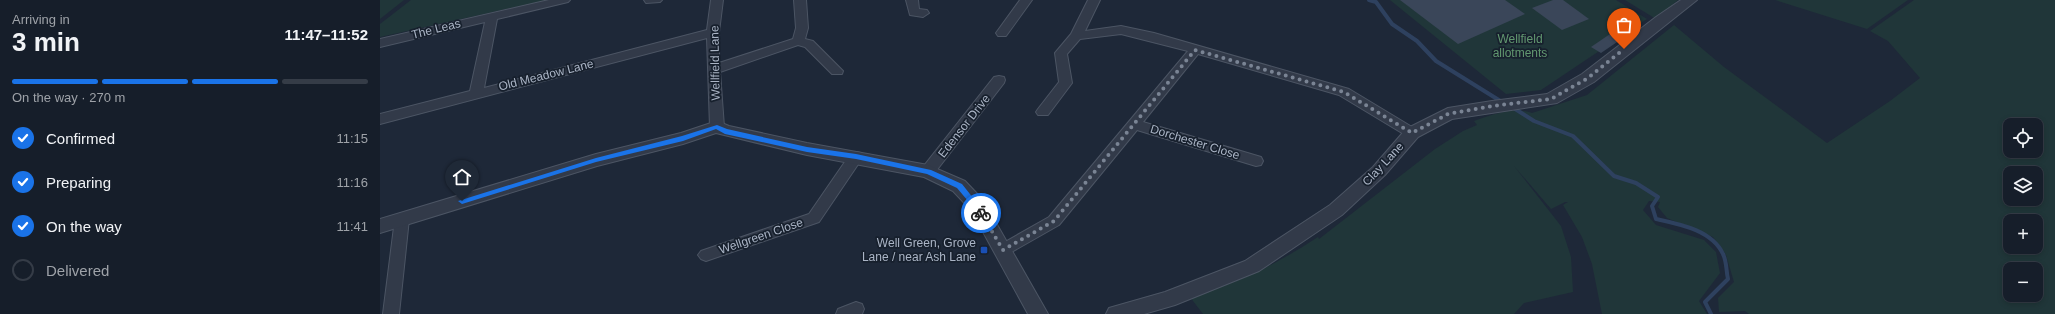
<!DOCTYPE html>
<meta charset="utf-8">
<style>
:root{--surface:#161e2a;--page:#1f2732;--text:#f1f3f6;--muted:#9ea2a8;--line:#353c47;--accent:#1a73e8}
body{margin:0;font-family:Helvetica,sans-serif;background:var(--page);color:var(--text);height:100vh;display:flex;flex-direction:column;font-size:15px;white-space:nowrap}
*{box-sizing:border-box;margin:0}
p{font-size:13px;color:var(--muted)}
.icon{flex:none;width:22px;height:22px;fill:none;stroke:currentColor;stroke-width:2;stroke-linecap:round;stroke-linejoin:round}
.map{position:relative;flex:1;overflow:hidden}
.details{display:flex;flex-direction:column;background:var(--surface);width:380px}
.details>*{flex:none}
.fabs{position:absolute;left:1623px;top:118px;display:grid;gap:8px}
.fabs a{display:grid;place-items:center;width:40px;height:40px;border-radius:8px;background:var(--surface);box-shadow:0 2px 6px #0003,0 0 0 1px var(--line);font-size:20px}
.pin{position:absolute;display:grid;place-items:center;width:34px;height:34px;color:#fff;margin:-41px -17px;border-radius:50% 50% 50% 0;rotate:-45deg;box-shadow:0 0 4px #0007}
.pin .icon{rotate:45deg}
.courier{position:absolute;display:grid;place-items:center;width:40px;height:40px;margin:-20px;border:3px solid #1a73e8;border-radius:50%;background:#fff;color:#222;box-shadow:0 1px 5px #0007}
.head em{font-style:normal;font-weight:700}
.head div{display:flex;flex-direction:column-reverse}
.head{display:flex;align-items:center;justify-content:space-between;height:68px;padding:0 12px}
h1{font-size:26px;font-weight:700;line-height:30px}
.bar{display:grid;grid-template-columns:repeat(4,1fr);gap:6px 4px;align-content:center;height:48px;padding:0 12px}
.bar i{height:5px;border-radius:3px;background:var(--line)}
.bar .on{background:var(--accent)}
.bar p{grid-column:span 4}
ol{padding:0 12px;list-style:none}
li{display:flex;align-items:center;gap:12px;height:44px}
li p{margin-inline-start:auto}
li .icon{padding:4px;border-radius:50%;background:var(--accent);color:#fff;stroke-width:4}
li:last-child{color:var(--muted)}
li i{width:22px;height:22px;border:2px solid var(--line);border-radius:50%}
main{display:flex;flex:1;min-height:0}
.map>svg:first-child{display:block}
.green{fill:#203639;fill-rule:evenodd}
.lines{fill:none;stroke-linecap:round;stroke-linejoin:round}
.stream{stroke:#2e415f;stroke-width:4}
.building{fill:#3a4659}
.minor-casing{stroke:#4c5564;stroke-width:2}
.tertiary-casing{stroke:#4c5564;stroke-width:2}
.minor{fill:#323a49;fill-rule:evenodd}
.tertiary{fill:#323a49;fill-rule:evenodd}
.route{fill:#1a73e8}
.done{stroke:#7a8494;stroke-width:4;stroke-dasharray:0 7.2}
.transit-dot{fill:#1a4fb4;stroke:#17202d;stroke-width:1.5}
.labels{text-anchor:middle;dominant-baseline:central;stroke-width:3.5;stroke-linejoin:round;paint-order:stroke}
.street-label{font-size:12px;fill:#abb5c6;stroke:#17202d}
.park-label{font-size:12px;fill:#629870;stroke:#17202d}
.poi-label{font-size:12px;fill:#abb5c6;stroke:#17202d;text-anchor:end}
</style>
<main>
<section class="details">
<div class="head"><div><h1>3 min</h1><p>Arriving in</p></div><em>11:47–11:52</em></div>
<div class="bar"><i class="on"></i><i class="on"></i><i class="on"></i><i></i><p>On the way · 270 m</p></div>
<ol>
<li><svg class="icon" aria-label="check" viewBox="0 0 24 24"><path d="M5 12l5 5 9-10"/></svg>Confirmed<p>11:15</p></li>
<li><svg class="icon" aria-label="check" viewBox="0 0 24 24"><path d="M5 12l5 5 9-10"/></svg>Preparing<p>11:16</p></li>
<li><svg class="icon" aria-label="check" viewBox="0 0 24 24"><path d="M5 12l5 5 9-10"/></svg>On the way<p>11:41</p></li>
<li><i></i>Delivered</li>
</ol>
</section>
<div class="map">
<svg width="1675" height="314" viewBox="0 0 1675 314">
<rect width="100%" height="100%" fill="#1e2838"/>
<g class="green">
<path d="M0,0H24L0,19Z"/>
<path d="M31,0H168L0,37V24Z"/>
<path d="M1010,0H1236L1267,19L1161,90L1126,94Z"/>
<path d="M1245,0H1298L1276,19Z"/>
<path d="M1395,0H1528L1487,29Z"/>
<path d="M1534,0H1675V314H1369L1365,311L1339,312L1338,298L1354,282L1346,255L1333,237L1287,218L1278,207L1280,202L1269,201L1263,210L1276,225L1324,240L1336,252L1340,273L1319,301L1327,314H1222L1212,264L1202,237L1183,205L1188,202H1185L1171,209L1134,166L1181,226L1191,257L1193,292L1144,303L1134,314H823L810,297C859,283 895,265 938,237L939,239L1055,149L1083,131L1097,125L1094,121C1111,115 1134,106 1152,113L1207,95L1294,25L1344,67L1447,143L1510,101L1540,78L1508,41L1490,31ZM1630,125H1656V151H1630ZM1630,173H1656V199H1630ZM1630,221H1656V247H1630ZM1630,269H1656V295H1630Z"/>
</g>
<g class="lines">
<g class="stream">
<path d="M989,0L996,2L1012,24L1037,41L1056,61L1122,102"/>
<path d="M1132,107L1154,121L1193,136L1234,176L1256,183L1278,197L1272,206L1276,219C1299,224 1332,230 1343,254C1347,262 1346,271 1348,279L1325,302L1331,314"/>
</g>
</g>
<g class="building">
<path d="M1020,0H1125L1145,14L1078,44Z"/>
<path d="M1173,0H1183L1209,19L1182,30L1152,8Z"/>
<path d="M1233,32L1243,38L1221,53L1211,47Z"/>
</g>
<g class="lines">
<g class="minor-casing">
<g id="minor">
<path d="M169,0H190L188,2L117,19L104,88L327,30L331,0H343L339,32V63L413,39L416,28L414,0H426L428,28L425,39L433,41L463,71L462,74H452L425,47L418,45L340,72L344,127L342,130H332L330,127L327,38L0,124V114L90,91L105,22L0,47V39Z"/>
<path d="M264,0H282L280,2L266,3Z"/>
<path d="M526,0H538L539,9L547,10L549,13L543,17L530,15Z"/>
<path d="M640,0H652L626,36H618L616,33Z"/>
<path d="M708,0H720L705,31L741,26L774,33L969,89L1037,130L1039,133L1037,136H1027L959,95L818,54L763,122L881,157L883,161L881,165L876,166L757,130L679,225L628,254L623,256L618,254L615,250L618,246L669,217L808,51L741,34L700,39L687,54L692,83L668,115H658L656,112L658,109L679,82L675,53L691,34Z"/>
<path d="M619,76L624,77L625,80L624,83L553,175L548,176L543,175L541,171L543,167L614,77Z"/>
<path d="M476,152L481,153L483,157L439,222L326,261L321,259L318,255L321,251L429,214L471,153Z"/>
<path d="M22,213L27,215L29,219L19,314H3L15,219L17,215Z"/>
<path d="M476,302L482,304L484,309L482,314H456L458,309Z"/>
</g>
</g>
<g class="tertiary-casing">
<g id="tertiary">
<path d="M1301,0H1317L1214,82L1177,103L1072,119L1038,137L1005,175L962,215L879,271L795,305L764,314H726L729,308L785,292L865,261L950,205L993,167L1026,129L1068,108L1112,101L1167,94L1202,74L1276,17Z"/>
<path d="M337,121L349,126L427,143L548,165L585,181L603,200L668,314H648L591,210L573,191L544,177L427,155L336,133L303,144L217,166L0,233V219L216,154L301,133Z"/>
</g>
</g>
<use href="#minor" class="minor"/>
<use href="#tertiary" class="tertiary"/>
</g>
<path class="route" d="M337,125L347,129L427,147L476,154L551,170L582,184L605,213L604,214H599L577,188L547,174L476,159L427,152L345,134L336,129L303,141L216,162L82,204L78,201L216,158L302,136Z"/>
<g class="lines">
<path class="done" d="M601,213L623,250L674,221L815,50L964,92L1032,133L1068,114L1112,106L1171,99L1208,78L1244,49"/>
</g>
<rect class="transit-dot" x="600" y="246" width="8" height="8" rx="2"/>
<g class="labels">
<g class="street-label">
<text transform="translate(56 29) rotate(-14)">The Leas</text>
<text transform="translate(335 63) rotate(-91)">Wellfield Lane</text>
<text transform="translate(166 75) rotate(-14)">Old Meadow Lane</text>
<text transform="translate(584 126) rotate(-52)">Edensor Drive</text>
<text transform="translate(815 142) rotate(17)">Dorchester Close</text>
<text transform="translate(1003 164) rotate(-47)">Clay Lane</text>
<text transform="translate(381 236) rotate(-19)">Wellgreen Close</text>
</g>
<g class="park-label">
<text x="1140" y="39">Wellfield<tspan x="1140" dy="14">allotments</tspan></text>
</g>
<g class="poi-label">
<text x="596" y="243">Well Green, Grove<tspan x="596" dy="14">Lane / near Ash Lane</tspan></text>
</g>
</g>
</svg>
<div class="fabs">
<a><svg class="icon" aria-label="locate" viewBox="0 0 24 24"><circle cx="12" cy="12" r="6"/><path d="M12 2v4M12 18v4M2 12h4M18 12h4"/></svg></a>
<a><svg class="icon" aria-label="layers" viewBox="0 0 24 24"><path d="M12 4l9 5-9 5-9-5zM3 14l9 5 9-5"/></svg></a>
<a>+</a>
<a>−</a>
</div>
<div class="pin" style="left:1244px;top:49px;background:#ea580c"><svg class="icon" aria-label="bag" viewBox="0 0 24 24"><path d="M5 8h14l-1 12H6zM9 8a3 3 0 0 1 6 0"/></svg></div>
<div class="pin" style="left:82px;top:201px;background:#1f2937"><svg class="icon" aria-label="home" viewBox="0 0 24 24"><path d="M3 11l9-7 9 7M6 9v11h12V9"/></svg></div>
<div class="courier" style="left:601px;top:213px"><svg class="icon" aria-label="bike" viewBox="0 0 24 24"><circle cx="6" cy="16" r="4"/><circle cx="18" cy="16" r="4"/><path d="M6 16l4-8h5l3 8M10 8l3 8H6M13 5h3"/></svg></div>
</div>
</main>
